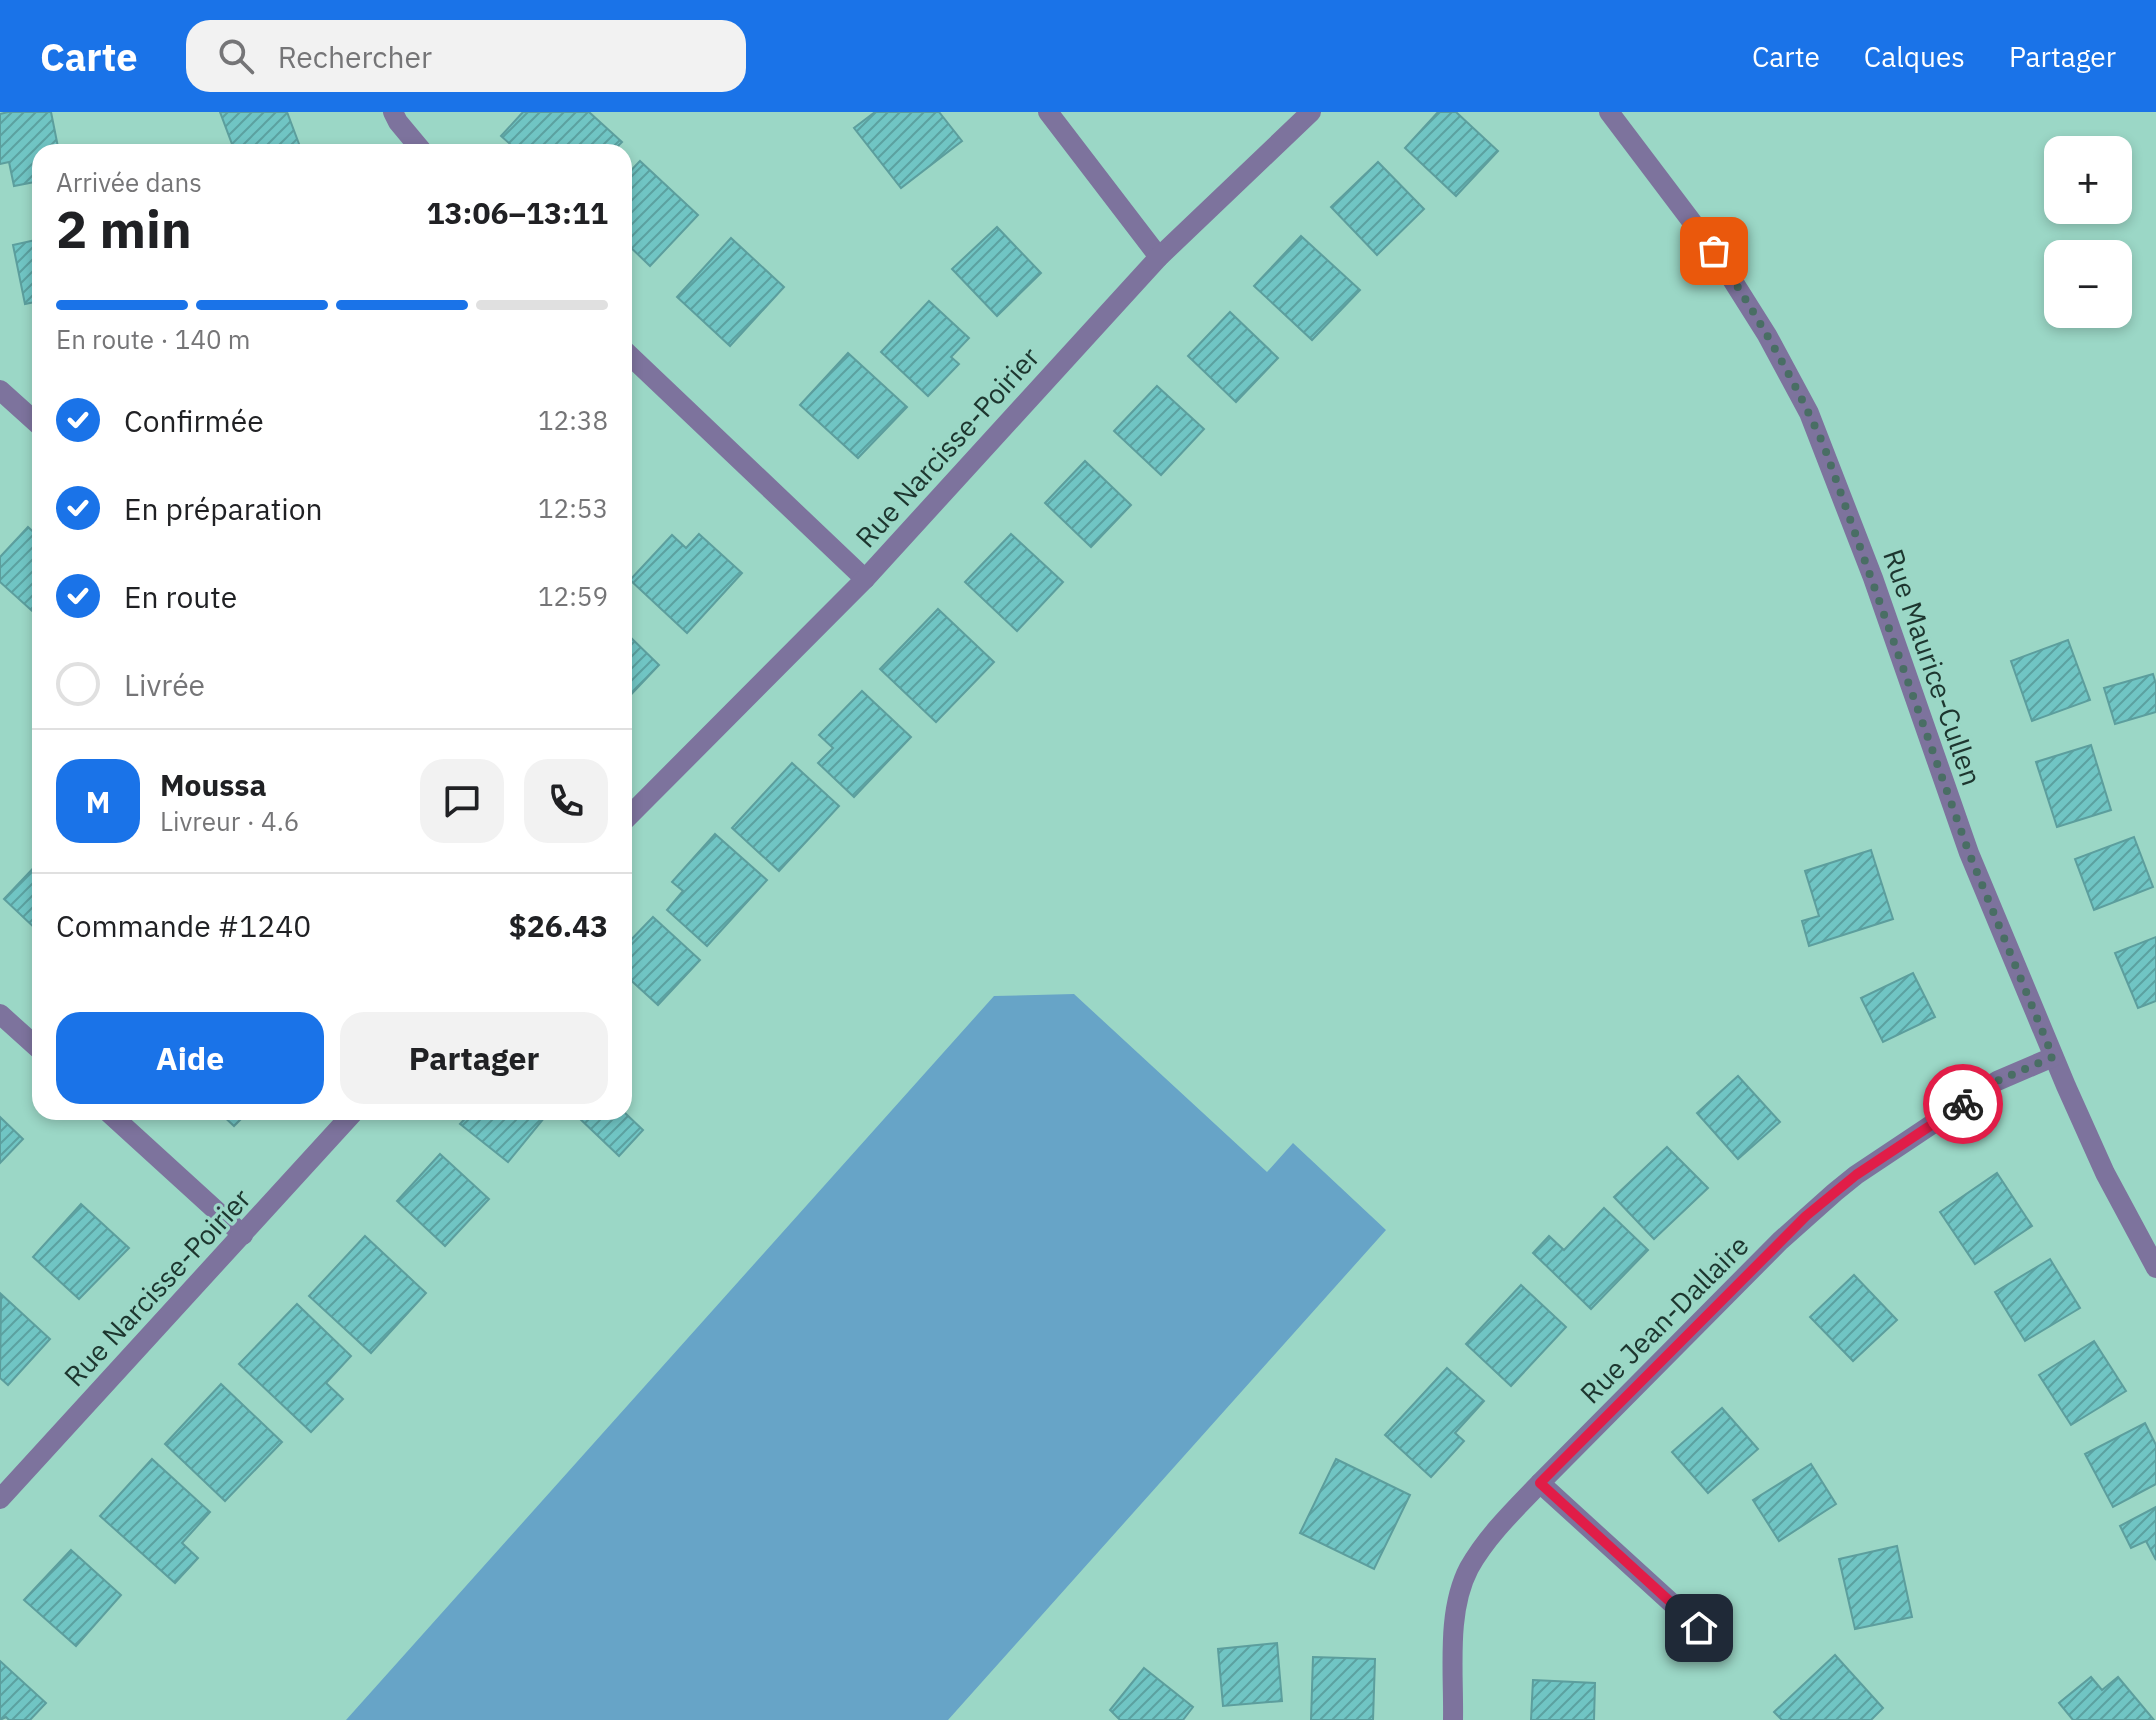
<!DOCTYPE html>
<html lang="fr">
<meta charset="utf-8">
<style>
:root{--surface:#fff;--page:#f2f2f2;--text:#202124;--muted:#757577;--line:#e0e0e0;--accent:#1a73e8}
body{margin:0;font-family:"IBM Plex Sans",sans-serif;background:var(--page);color:var(--text);height:100vh;display:flex;flex-direction:column;font-size:30px;white-space:nowrap}
*{box-sizing:border-box;margin:0}
p{font-size:26px;color:var(--muted)}
.icon{flex:none;width:44px;height:44px;fill:none;stroke:currentColor;stroke-width:2;stroke-linecap:round;stroke-linejoin:round}
.map{position:relative;flex:1;overflow:hidden}
.sheet{position:absolute;left:32px;top:32px;width:600px;height:976px;display:flex;flex-direction:column;background:var(--surface);border-radius:24px;box-shadow:0 4px 12px #0003}
.sheet>*{flex:none}
.tools{position:absolute;left:2044px;top:24px;display:grid;gap:16px}
.tools a{display:grid;place-items:center;width:88px;height:88px;border-radius:16px;background:var(--surface);box-shadow:0 4px 12px #0003;font-size:40px}
.pin{position:absolute;display:grid;place-items:center;width:68px;height:68px;color:#fff;margin:-34px;border-radius:16px;box-shadow:0 4px 12px #0006}
.courier{position:absolute;display:grid;place-items:center;width:80px;height:80px;margin:-40px;border:6px solid #e11d48;border-radius:50%;background:#fff;color:#222;box-shadow:0 2px 10px #0007}
.overview em{font-style:normal;font-weight:800}
.overview div{display:flex;flex-direction:column-reverse}
.overview{display:flex;align-items:center;justify-content:space-between;height:136px;padding:0 24px}
h1{font-size:52px;font-weight:800;line-height:60px}
.bar{display:grid;grid-template-columns:repeat(4,1fr);gap:12px 8px;align-content:center;height:96px;padding:0 24px}
.bar i{height:10px;border-radius:6px;background:var(--line)}
.bar .on{background:var(--accent)}
.bar p{grid-column:span 4}
.line{display:flex;align-items:center;gap:20px;padding:0 24px;border-top:2px solid var(--line)}
.line div{flex:1}
.round{display:grid;place-items:center;flex:none;width:84px;height:84px;border-radius:24px;background:var(--page)}
ol{padding:0 24px;list-style:none}
li{display:flex;align-items:center;gap:24px;height:88px}
li p{margin-inline-start:auto}
li .icon{padding:8px;border-radius:50%;background:var(--accent);color:#fff;stroke-width:4}
li:last-child{color:var(--muted)}
li i{width:44px;height:44px;border:4px solid var(--line);border-radius:50%}
.primary-button{display:flex;gap:16px;margin-top:auto;padding:16px 24px}
.primary-button a{flex:1;height:92px;border-radius:24px;background:var(--accent);color:#fff;font-size:32px;font-weight:800;line-height:92px;text-align:center}
.primary-button a+a{background:var(--page);color:var(--text)}
header{display:flex;align-items:center;gap:48px;box-sizing:border-box;height:112px;padding:0 40px;background:var(--accent);color:#fff}
header strong{font-size:38px}
nav{display:flex;gap:44px;margin-inline-start:auto;font-size:28px}
.search{width:560px;height:72px;background:var(--page);display:flex;align-items:center;gap:20px;box-sizing:border-box;padding:0 28px;border-radius:24px;color:var(--muted);font-size:30px}
.map>svg:first-child{display:block}
.water{fill:#67a4c7}
.building{fill:url(#building-hatch);stroke:#5c9e9d;stroke-width:2}
.lines{fill:none;stroke-linecap:round;stroke-linejoin:round}
.minor{stroke:#7d739d;stroke-width:20}
.done{stroke:#496e64;stroke-width:8;stroke-dasharray:0 14.4}
.route{stroke:#e11d48;stroke-width:10}
.labels{text-anchor:middle;dominant-baseline:central;stroke-width:7;stroke-linejoin:round;paint-order:stroke}
.street-label{font-size:28px;fill:#1d362f;stroke:#9bd7c6}
</style>
<header>
<strong>Carte</strong>
<div class="search"><svg class="icon" aria-label="search" viewBox="0 0 24 24"><circle cx="10" cy="10" r="6"/><path d="M15 15l6 6"/></svg>Rechercher</div>
<nav><a>Carte</a><a>Calques</a><a>Partager</a></nav>
</header>
<div class="map">
<svg width="2156" height="1608" viewBox="0 0 2156 1608">
<defs>
<pattern id="building-hatch" width="6" height="6" patternUnits="userSpaceOnUse" patternTransform="scale(2)"><rect width="6" height="6" fill="#70c5c4"/><path d="M-1 1l2-2M0 6l6-6M5 7l2-2" fill="none" stroke="#5ba1a0"/></pattern>
</defs>
<rect width="100%" height="100%" fill="#9bd7c6"/>
<path class="water" d="M1074,882L1267,1060L1293,1031L1386,1118L948,1608H346L994,884Z"/>
<g class="building">
<path d="M8,0H51L59,40H40V69L14,74L9,50L0,52V2Z"/>
<path d="M220,0H287L302,40H257L256,36L235,40Z"/>
<path d="M523,0H589L622,30L612,40H519L501,24Z"/>
<path d="M875,0H939L962,29L901,76L854,16Z"/>
<path d="M1438,0H1456L1498,39L1456,84L1405,36Z"/>
<path d="M640,49L698,103L650,154L624,129V66Z"/>
<path d="M1378,50L1424,97L1377,143L1331,95Z"/>
<path d="M997,115L1041,161L997,204L952,157Z"/>
<path d="M1301,124L1360,178L1312,228L1254,174Z"/>
<path d="M731,126L784,175L730,234L677,185Z"/>
<path d="M40,127V189L25,192L13,133Z"/>
<path d="M929,189L969,226L951,245L959,252L928,284L881,240Z"/>
<path d="M1230,200L1278,246L1236,290L1188,244Z"/>
<path d="M848,241L907,295L858,346L800,293Z"/>
<path d="M1157,274L1204,317L1161,363L1114,319Z"/>
<path d="M1085,349L1131,393L1091,435L1045,391Z"/>
<path d="M28,415L40,426V506L0,470V445Z"/>
<path d="M699,422L742,461L687,521L630,468L672,423L686,436Z"/>
<path d="M1011,422L1063,470L1017,519L965,470Z"/>
<path d="M938,497L994,550L936,610L880,557Z"/>
<path d="M624,519L659,553L624,590Z"/>
<path d="M2068,528L2090,588L2032,609L2011,549Z"/>
<path d="M2153,562L2156,572V600L2115,612L2104,576Z"/>
<path d="M862,579L911,625L854,685L818,651L833,636L819,623Z"/>
<path d="M2091,633L2111,698L2057,715L2036,650Z"/>
<path d="M792,651L839,694L779,759L732,716Z"/>
<path d="M715,722L767,768L707,834L667,798L683,779L672,770Z"/>
<path d="M2134,725L2153,775L2094,798L2075,747Z"/>
<path d="M1871,738L1893,807L1809,834L1802,809L1819,804L1805,759Z"/>
<path d="M40,749V821L4,787Z"/>
<path d="M653,805L700,848L658,893L624,862V835Z"/>
<path d="M2156,825V889L2138,896L2115,841Z"/>
<path d="M1913,861L1935,905L1883,930L1861,886Z"/>
<path d="M1738,964L1780,1010L1738,1047L1697,1001Z"/>
<path d="M219,1000H248L234,1014Z"/>
<path d="M471,1000H549L508,1050L460,1012Z"/>
<path d="M578,1000H624L643,1018L619,1044L576,1003Z"/>
<path d="M0,1005L23,1027L0,1051Z"/>
<path d="M1667,1035L1708,1076L1654,1127L1614,1085Z"/>
<path d="M440,1042L489,1087L445,1134L397,1089Z"/>
<path d="M1997,1061L2032,1114L1975,1152L1940,1100Z"/>
<path d="M81,1092L129,1136L79,1187L33,1145Z"/>
<path d="M1604,1096L1648,1138L1591,1197L1533,1141L1549,1124L1564,1138Z"/>
<path d="M365,1124L426,1181L371,1241L309,1184Z"/>
<path d="M2050,1147L2080,1196L2025,1229L1995,1180Z"/>
<path d="M1854,1163L1897,1208L1853,1249L1810,1205Z"/>
<path d="M1521,1173L1566,1215L1511,1274L1466,1232Z"/>
<path d="M1,1182L50,1227L8,1273L0,1266Z"/>
<path d="M297,1192L351,1244L326,1271L343,1287L311,1320L239,1252Z"/>
<path d="M2094,1229L2126,1279L2071,1313L2039,1263Z"/>
<path d="M1447,1256L1484,1289L1455,1321L1464,1329L1431,1365L1385,1323Z"/>
<path d="M221,1272L282,1330L225,1389L165,1332Z"/>
<path d="M1722,1296L1758,1337L1708,1381L1672,1340Z"/>
<path d="M2145,1311L2156,1333V1372L2113,1395L2085,1342Z"/>
<path d="M152,1347L210,1400L182,1431L198,1446L175,1471L100,1404Z"/>
<path d="M1336,1347L1410,1383L1374,1457L1300,1421Z"/>
<path d="M1811,1352L1836,1392L1779,1429L1753,1388Z"/>
<path d="M2156,1395V1448L2146,1429L2131,1436L2120,1414Z"/>
<path d="M1897,1434L1912,1505L1855,1517L1839,1447Z"/>
<path d="M71,1438L121,1483L76,1534L24,1488Z"/>
<path d="M1277,1531L1282,1589L1223,1594L1218,1537Z"/>
<path d="M1835,1543L1883,1596L1871,1608H1782L1774,1600Z"/>
<path d="M1313,1545L1375,1547L1373,1608H1311Z"/>
<path d="M0,1549L46,1591L30,1608H9L6,1605L0,1608Z"/>
<path d="M1144,1556L1193,1595L1183,1608H1120L1110,1598Z"/>
<path d="M2091,1565L2102,1578L2118,1565L2154,1608H2073L2059,1591Z"/>
<path d="M1533,1568L1595,1571L1594,1608H1531Z"/>
</g>
<g class="lines">
<g class="minor">
<path d="M393,0L398,10L423,40"/>
<path d="M1048,0L1159,145"/>
<path d="M1609,0L1714,139L1767,223L1809,301L1873,466L1969,741L2066,974L2105,1061L2156,1156"/>
<path d="M624,238L865,467"/>
<path d="M0,278L40,314"/>
<path d="M624,709L865,467L1159,145L1311,0"/>
<path d="M0,902L40,938"/>
<path d="M108,1000L243,1123"/>
<path d="M1540,1371L1699,1516"/>
<path d="M0,1387L354,1000"/>
<path d="M1453,1608C1454,1560 1446,1500 1469,1456C1487,1424 1515,1397 1540,1371L1780,1129L1835,1080L1856,1063L1997,969L2053,945"/>
</g>
</g>
<g class="lines">
<path class="done" d="M1714,139C1756,201 1793,265 1824,334L1969,741L2053,945L1997,969L1963,992"/>
<path class="route" d="M1699,1516L1540,1371L1806,1104L1856,1063L1963,992"/>
</g>
<g class="labels">
<g class="street-label">
<text transform="translate(947 335) rotate(-48)">Rue Narcisse-Poirier</text>
<text transform="translate(1933 555) rotate(71)">Rue Maurice-Cullen</text>
<text transform="translate(157 1175) rotate(-47)">Rue Narcisse-Poirier</text>
<text transform="translate(1664 1207) rotate(-45)">Rue Jean-Dallaire</text>
</g>
</g>
</svg>
<div class="tools">
<a>+</a>
<a>−</a>
</div>
<div class="pin" style="left:1714px;top:139px;background:#ea580c"><svg class="icon" aria-label="bag" viewBox="0 0 24 24"><path d="M5 8h14l-1 12H6zM9 8a3 3 0 0 1 6 0"/></svg></div>
<div class="pin" style="left:1699px;top:1516px;background:#1f2937"><svg class="icon" aria-label="home" viewBox="0 0 24 24"><path d="M3 11l9-7 9 7M6 9v11h12V9"/></svg></div>
<div class="courier" style="left:1963px;top:992px"><svg class="icon" aria-label="bike" viewBox="0 0 24 24"><circle cx="6" cy="16" r="4"/><circle cx="18" cy="16" r="4"/><path d="M6 16l4-8h5l3 8M10 8l3 8H6M13 5h3"/></svg></div>
<section class="sheet">
<div class="overview"><div><h1>2 min</h1><p>Arrivée dans</p></div><em>13:06–13:11</em></div>
<div class="bar"><i class="on"></i><i class="on"></i><i class="on"></i><i></i><p>En route · 140 m</p></div>
<ol>
<li><svg class="icon" aria-label="check" viewBox="0 0 24 24"><path d="M5 12l5 5 9-10"/></svg>Confirmée<p>12:38</p></li>
<li><svg class="icon" aria-label="check" viewBox="0 0 24 24"><path d="M5 12l5 5 9-10"/></svg>En préparation<p>12:53</p></li>
<li><svg class="icon" aria-label="check" viewBox="0 0 24 24"><path d="M5 12l5 5 9-10"/></svg>En route<p>12:59</p></li>
<li><i></i>Livrée</li>
</ol>
<div class="line" style="height:144px"><b class="round" style="background:var(--accent);color:#fff">M</b><div><b>Moussa</b><p>Livreur · 4.6</p></div><a class="round"><svg class="icon" aria-label="chat" viewBox="0 0 24 24"><path d="M4 5h16v11H9l-5 4z"/></svg></a><a class="round"><svg class="icon" aria-label="phone" viewBox="0 0 24 24"><path d="M5 4h4l2 5-3 2q2 4 5 5l2-3 5 2v4C11 20 4 13 5 4z"/></svg></a></div>
<div class="line" style="height:104px"><div>Commande #1240</div><b>$26.43</b></div>
<div class="primary-button"><a>Aide</a><a>Partager</a></div>
</section>
</div>
